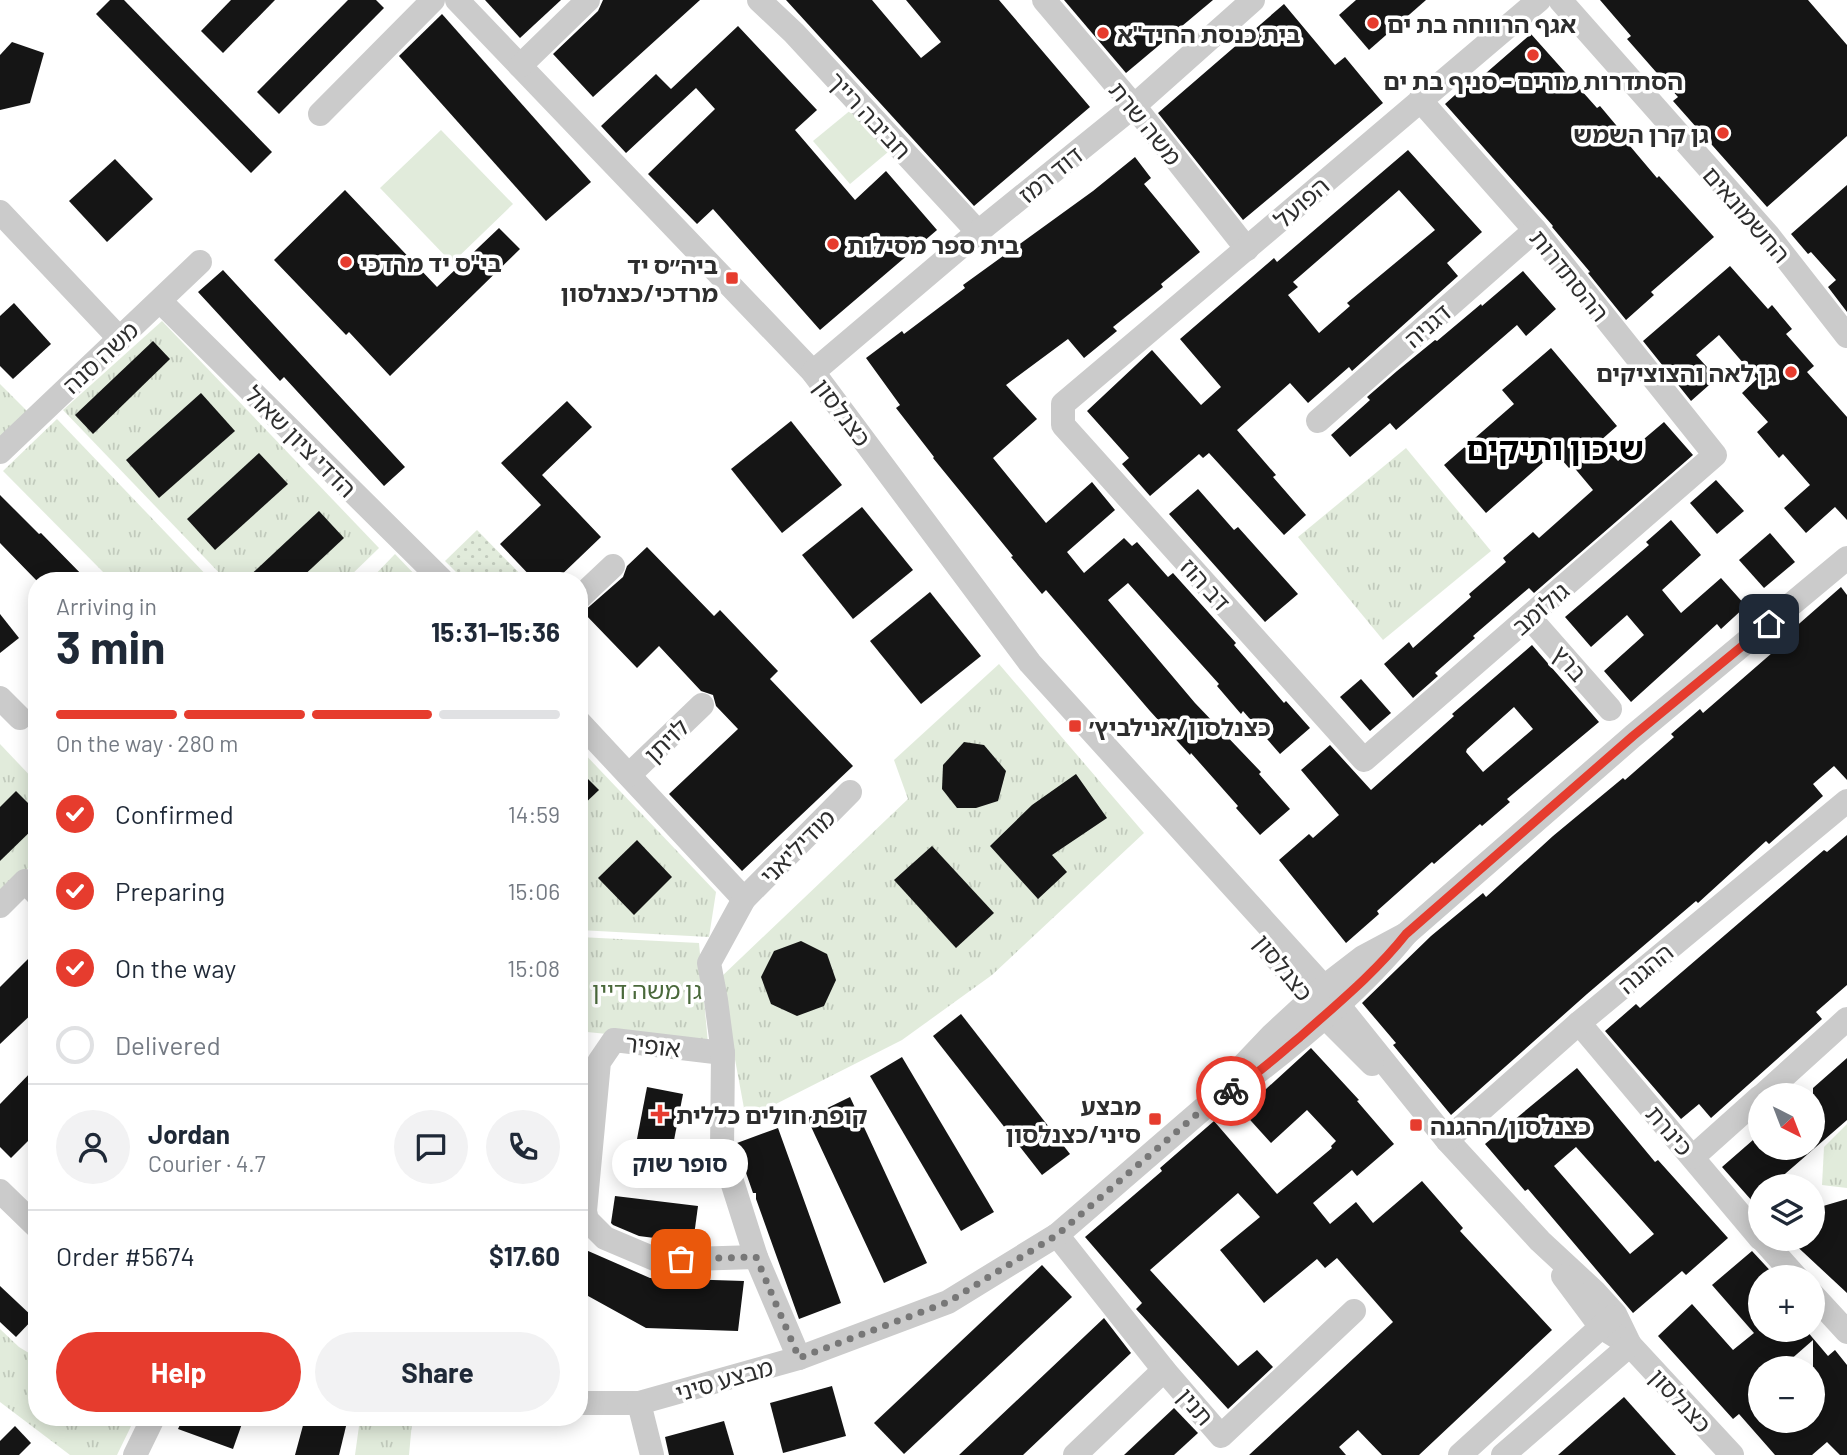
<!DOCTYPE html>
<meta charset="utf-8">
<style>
:root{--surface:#fff;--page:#f2f2f3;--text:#1f2937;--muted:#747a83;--line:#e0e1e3;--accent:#e63c2e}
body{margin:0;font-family:Barlow,"Noto Sans Hebrew",sans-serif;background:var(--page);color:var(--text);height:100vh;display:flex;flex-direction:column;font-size:26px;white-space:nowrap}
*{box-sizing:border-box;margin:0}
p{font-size:23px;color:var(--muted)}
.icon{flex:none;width:38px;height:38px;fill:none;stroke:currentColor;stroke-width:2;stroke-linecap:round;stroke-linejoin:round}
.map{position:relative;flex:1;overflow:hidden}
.side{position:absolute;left:28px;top:572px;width:560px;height:854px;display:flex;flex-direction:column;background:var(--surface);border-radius:28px;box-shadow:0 4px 18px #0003}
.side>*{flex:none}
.needle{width:46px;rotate:138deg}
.fabs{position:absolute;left:1748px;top:1083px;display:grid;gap:14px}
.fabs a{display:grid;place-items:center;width:77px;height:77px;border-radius:50%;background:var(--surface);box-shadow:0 4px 18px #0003;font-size:35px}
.pin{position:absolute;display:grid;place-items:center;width:60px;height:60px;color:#fff;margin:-30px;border-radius:14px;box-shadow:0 4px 10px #0006}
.courier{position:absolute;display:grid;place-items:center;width:70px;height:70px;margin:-35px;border:5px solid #e63c2e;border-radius:50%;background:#fff;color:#222;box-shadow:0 2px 9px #0007}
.bubble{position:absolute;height:49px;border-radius:24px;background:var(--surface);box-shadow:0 4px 18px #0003;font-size:23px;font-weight:700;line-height:49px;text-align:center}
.head em{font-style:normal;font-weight:700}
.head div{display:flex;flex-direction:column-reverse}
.head{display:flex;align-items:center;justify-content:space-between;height:119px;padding:0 28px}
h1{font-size:46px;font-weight:700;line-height:52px}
.bar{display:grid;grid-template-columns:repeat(4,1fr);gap:10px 7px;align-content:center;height:84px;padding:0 28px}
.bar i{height:9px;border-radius:5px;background:var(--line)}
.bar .selected{background:var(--accent)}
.bar p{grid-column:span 4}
.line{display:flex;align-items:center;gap:18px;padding:0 28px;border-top:2px solid var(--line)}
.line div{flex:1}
.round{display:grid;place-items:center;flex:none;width:74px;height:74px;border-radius:37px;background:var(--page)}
ol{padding:0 28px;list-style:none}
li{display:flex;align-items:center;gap:21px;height:77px}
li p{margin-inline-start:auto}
li .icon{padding:7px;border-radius:50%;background:var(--accent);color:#fff;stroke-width:4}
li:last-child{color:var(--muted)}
li i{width:38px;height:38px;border:4px solid var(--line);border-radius:50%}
.cta{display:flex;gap:14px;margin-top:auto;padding:14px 28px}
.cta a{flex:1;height:80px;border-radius:42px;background:var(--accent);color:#fff;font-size:28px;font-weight:700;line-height:80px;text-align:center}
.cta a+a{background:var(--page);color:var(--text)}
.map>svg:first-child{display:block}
.grass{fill:url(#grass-dots)}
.park{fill:url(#park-tufts)}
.pitch{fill:#e1ebdb}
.building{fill:#151515;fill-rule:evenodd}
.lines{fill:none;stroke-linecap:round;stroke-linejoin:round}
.minor{stroke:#cbcbcb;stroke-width:24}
.done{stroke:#777;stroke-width:7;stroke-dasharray:0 12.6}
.route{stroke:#e63c2e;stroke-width:9}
.poi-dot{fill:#e63c2e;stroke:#fff;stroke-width:2.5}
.labels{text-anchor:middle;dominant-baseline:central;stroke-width:7;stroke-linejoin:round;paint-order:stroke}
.poi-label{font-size:24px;font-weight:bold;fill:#2e2e2e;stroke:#fff;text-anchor:start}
.street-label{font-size:24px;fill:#2e2e2e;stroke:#fff}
.park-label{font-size:24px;fill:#4a693b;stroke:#fff}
.district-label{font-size:32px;font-weight:bold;fill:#000;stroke:#fff}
</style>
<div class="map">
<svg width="1847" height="1455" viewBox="0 0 1847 1455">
<defs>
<pattern id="grass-dots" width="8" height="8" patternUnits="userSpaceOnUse" patternTransform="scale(1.75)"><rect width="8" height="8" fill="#e1ebdb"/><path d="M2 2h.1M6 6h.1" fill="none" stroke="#c1cabc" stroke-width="1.8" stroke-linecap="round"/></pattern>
<pattern id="park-tufts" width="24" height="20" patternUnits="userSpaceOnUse" patternTransform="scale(1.75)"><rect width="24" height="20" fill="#e1ebdb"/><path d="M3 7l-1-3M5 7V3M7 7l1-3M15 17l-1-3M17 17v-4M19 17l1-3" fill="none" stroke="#c1cabc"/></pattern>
</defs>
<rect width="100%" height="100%" fill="#fff"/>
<path class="grass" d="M477,530L527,581H465L445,561Z"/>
<g class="park">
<path d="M162,321L379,548L345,581H227L63,410Z"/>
<path d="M0,384L27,411L0,437Z"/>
<path d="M57,419L212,581H112L3,471Z"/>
<path d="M1406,448L1491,551L1383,640L1298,537Z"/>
<path d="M395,554L421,581H369Z"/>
<path d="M999,664L1144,833L992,975L902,1040L746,1119L720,978L908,799L894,760Z"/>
<path d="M0,744L37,783V860L0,894Z"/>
<path d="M579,748L716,892L709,937L579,930Z"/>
<path d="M579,937L699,943L708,1044L587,1032L582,1055H579Z"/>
<path d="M1847,1124V1188L1822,1185L1824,1147Z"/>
<path d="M0,1329L19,1347L37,1358V1418H135L117,1455H70L0,1402Z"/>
<path d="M360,1419L412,1422L409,1455H355Z"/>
</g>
<g class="pitch">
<path d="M852,109L888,152L850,184L813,141Z"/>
<path d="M441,130L513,204L452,263L380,188Z"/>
</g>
<g class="building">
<path d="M110,0H124L272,152L251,173L96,14Z"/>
<path d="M231,0H275L223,53L201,31Z"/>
<path d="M348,0H376L384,8L279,114L257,92Z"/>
<path d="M485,0H561L520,38Z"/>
<path d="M603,0H700L593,97L553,54L598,11Z"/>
<path d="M786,0H872L921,58L941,42L906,0H999L1090,107L974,206Z"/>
<path d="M1064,0H1213L1126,73Z"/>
<path d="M1356,0H1426L1369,50L1339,15Z"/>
<path d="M1600,0H1808L1847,45V136L1767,207L1673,101L1678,97L1627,39L1631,36Z"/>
<path d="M1284,4L1335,65L1345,57L1383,103L1243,220L1158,113Z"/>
<path d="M442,14L591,182L546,221L399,56Z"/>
<path d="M738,26L817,110L795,130L855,200L886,171L937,230L820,330L713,209L697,224L648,174L715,109L696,88L626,153L601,126L656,74L671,89Z"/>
<path d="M1531,34L1597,108L1600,106L1621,131L1619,133L1657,178L1659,176L1714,237L1651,292L1654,295L1626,320L1588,273L1590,272L1552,227L1553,226L1445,104L1475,77L1478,80Z"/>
<path d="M12,42L44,53L30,103L0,110V55Z"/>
<path d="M1408,150L1482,232L1447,263L1458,276L1352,371L1349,367L1308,403L1290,383L1237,430L1276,475L1273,477L1306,515L1284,535L1209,453L1203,458L1199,454L1150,496L1122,464L1129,458L1087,411L1152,350L1201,405L1221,387L1180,339L1274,258L1277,262ZM1399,190L1435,230L1347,303L1350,306L1319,333L1288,295L1298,287L1293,282Z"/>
<path d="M1135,157L1151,178L1144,184L1200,252L1161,284L1163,287L1113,327L1117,331L1084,358L1068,339L1006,385L1037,419L993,458L1046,523L1092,482L1115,510L1067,552L1084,573L1124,538L1132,546L1137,542L1168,577L1173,573L1236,643L1234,645L1284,703L1286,701L1310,728L1280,754L1243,711L1241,714L1217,686L1219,684L1128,583L1108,600L1195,703L1261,772L1259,774L1290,809L1260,835L1236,808L1238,806L1191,753L1190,755L1150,711L1046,590L1042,594L1011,557L1013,556L933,458L934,457L896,408L900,405L866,358L902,331L904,334L965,288L963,285L1093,191Z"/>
<path d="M115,159L153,199L107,242L69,201Z"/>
<path d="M1847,185V312L1828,287L1836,280L1811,252L1808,254L1791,234Z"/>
<path d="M345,190L437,287L499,228L520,249L390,376L349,332L346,335L274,260Z"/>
<path d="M1730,266L1768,309L1772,305L1792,329L1786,334L1814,366L1807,372L1847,417V520L1835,507L1806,533L1784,508L1810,485L1783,454L1779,458L1757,432L1768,422L1742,393L1757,379L1719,335L1696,355L1717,378L1691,401L1643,341Z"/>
<path d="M223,270L405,467L384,486L284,377L280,381L198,292Z"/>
<path d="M1523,271L1556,309L1526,336L1517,325L1396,430L1390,423L1350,457L1331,435L1370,400L1367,397L1397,371L1435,340L1437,341L1481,304L1482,306Z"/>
<path d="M14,303L51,344L13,379L0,366V316Z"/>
<path d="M153,341L170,359L93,434L75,415Z"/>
<path d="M1551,348L1617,426L1600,441L1618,461L1664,422L1693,455L1534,593L1529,588L1473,636L1475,638L1435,673L1438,676L1413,698L1384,664L1409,642L1413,648L1471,597L1469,594L1506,562L1503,558L1533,532L1539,538L1593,490L1572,465L1569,468L1555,452L1486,513L1444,465L1514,404L1502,390Z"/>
<path d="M201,393L235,431L159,498L126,460Z"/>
<path d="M567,401L592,427L542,475L601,537L555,581H535L500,544L541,505L501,463Z"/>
<path d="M791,421L842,485L782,533L731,469Z"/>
<path d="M259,453L288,484L215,550L187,519Z"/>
<path d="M1716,480L1744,511L1717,534L1690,503Z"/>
<path d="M1198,489L1234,530L1238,527L1298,594L1265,622L1169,514Z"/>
<path d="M0,495L39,534L41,533L88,581H37L0,543Z"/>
<path d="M862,507L913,570L853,619L802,555Z"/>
<path d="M319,511L344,538L298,581H244Z"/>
<path d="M1671,520L1701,555L1662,590L1681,613L1721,578L1746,606L1721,629L1717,624L1631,702L1604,671L1644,635L1627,615L1591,647L1565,617L1649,545L1646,542Z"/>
<path d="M1770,533L1795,562L1764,588L1739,560Z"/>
<path d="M647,547L714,616L720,610L778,671L770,679L853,766L742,871L669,794L738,729L716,706L713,695L701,691L659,646L637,668L583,612L623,577L627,566Z"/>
<path d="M1841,587L1847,595V780L1834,766L1813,784L1823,796L1769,844L1766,841L1698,903L1696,901L1587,994L1451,1115L1393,1045L1396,1043L1362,1003L1431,936L1483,893L1486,897L1553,836L1623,778L1625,780L1674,737L1671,734L1700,709L1703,713L1780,646L1777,643Z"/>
<path d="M930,592L981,656L921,704L870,641Z"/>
<path d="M0,614L19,638L0,653Z"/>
<path d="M1532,645L1599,722L1507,799L1510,802L1482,826L1480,824L1434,864L1432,862L1377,911L1379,914L1346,943L1279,860L1309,834L1313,838L1339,815L1301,770L1330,745L1371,790L1454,716L1452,714ZM1514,707L1533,729L1483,772L1466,752L1467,749Z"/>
<path d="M1361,679L1391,713L1370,731L1340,697Z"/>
<path d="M964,742L984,745L1006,771L998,801L976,808H957L942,789L943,765Z"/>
<path d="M579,770L599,790L579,809Z"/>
<path d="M1076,774L1107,818L1052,855L1067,872L1038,899L990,846L1032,805Z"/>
<path d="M16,791L37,812V825L0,861V807Z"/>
<path d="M1847,835V985L1816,1012L1822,1019L1711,1118L1699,1104L1681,1119L1605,1031L1636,1004L1640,1008L1824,850L1827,852Z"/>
<path d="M637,840L672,877L634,915L598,878Z"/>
<path d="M932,846L994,913L956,948L894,880Z"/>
<path d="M801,941L827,954L836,980L824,1006L797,1016L771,1004L761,977L774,951Z"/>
<path d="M29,958L37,966V1009L0,1044V987Z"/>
<path d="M961,1014L1070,1154L1042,1175L933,1036Z"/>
<path d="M1311,1048L1359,1100L1357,1101L1394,1144L1357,1176L1352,1170L1313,1203L1330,1224L1356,1202L1373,1223L1422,1181L1463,1228L1460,1231L1552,1330L1419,1455H1382L1358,1430L1339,1447L1346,1455H1249L1393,1322L1337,1258L1325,1268L1317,1259L1264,1303L1220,1250L1260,1217L1238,1193L1150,1270L1238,1366L1257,1350L1273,1367L1228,1409L1136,1309L1142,1303L1085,1237L1162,1171L1160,1168L1214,1121L1277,1194L1332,1148L1331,1146L1336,1141L1307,1110L1271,1143L1242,1111Z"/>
<path d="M902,1057L994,1212L961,1231L870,1076Z"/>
<path d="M1847,1058V1120L1771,1186H1760V1196L1753,1202L1722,1167L1753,1140L1760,1148H1813V1088Z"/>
<path d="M37,1066V1132L11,1158L0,1147V1104Z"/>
<path d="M1577,1068L1655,1162L1658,1160L1728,1238L1686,1275L1682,1271L1633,1313L1528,1189L1525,1191L1485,1144ZM1576,1147L1654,1234L1630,1254L1554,1166Z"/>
<path d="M647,1087L683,1094L667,1176L631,1170Z"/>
<path d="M850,1097L927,1263L884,1283L807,1118Z"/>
<path d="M778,1128L841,1303L799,1319L756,1199V1193H753L737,1147V1143Z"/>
<path d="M615,1196L698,1206L693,1243L639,1236L613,1225L611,1223Z"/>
<path d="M1847,1199V1293L1789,1239H1813V1209Z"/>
<path d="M579,1247L650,1278L744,1281L738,1331L646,1328L579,1291Z"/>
<path d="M1752,1251L1777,1278H1760V1330H1806L1828,1356L1835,1350L1847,1365V1455H1840L1827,1442L1812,1455H1775L1739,1414L1733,1419L1658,1336L1692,1304L1733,1350L1754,1333L1712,1285ZM1813,1340V1421H1760V1368H1781Z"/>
<path d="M1042,1265L1072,1297L904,1454L874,1423Z"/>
<path d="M0,1286L34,1318L16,1337L0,1322Z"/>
<path d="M1104,1318L1131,1353L1060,1420L1023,1455H959Z"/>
<path d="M832,1386L846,1436L783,1453L770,1403Z"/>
<path d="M1624,1397L1676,1455H1558L1600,1418Z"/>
<path d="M1174,1408L1198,1433L1174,1455H1124Z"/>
<path d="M183,1418H244L233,1449L178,1429Z"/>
<path d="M305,1418H348L339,1455H295Z"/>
<path d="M724,1421L734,1455H669L665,1437Z"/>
<path d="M15,1426L31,1443L19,1455H0V1441Z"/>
</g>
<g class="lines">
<g class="minor">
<path d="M457,0L813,372L1030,663L1324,987L1447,1140L1540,1241L1595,1292L1615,1314L1630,1345"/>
<path d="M759,0L794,33L978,232"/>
<path d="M1044,0L1134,106L1247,249"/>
<path d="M1560,0L1768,235L1847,336"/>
<path d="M520,66L588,0"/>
<path d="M1420,100L1535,230L1715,455L1364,760L1063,425V404C1222,270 1379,134 1539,0"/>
<path d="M320,114L433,0"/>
<path d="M0,212L120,339"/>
<path d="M160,301L443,581"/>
<path d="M813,372L978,232L1134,106L1253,0"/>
<path d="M1318,421L1535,230"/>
<path d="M0,452L200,262"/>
<path d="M579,598L613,566"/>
<path d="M1529,617L1610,709"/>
<path d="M0,698L20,718"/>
<path d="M579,722L744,899"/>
<path d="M629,775L702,705"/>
<path d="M0,906L25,881L37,894"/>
<path d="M1268,948L1324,1016L1372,1064"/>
<path d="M1579,1023L1760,1238"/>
<path d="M723,1053L614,1040L599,1062L585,1211L587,1220L605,1238L657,1260L756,1257"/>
<path d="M1242,1084C1299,1041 1361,990 1406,934L1633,736L1847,558"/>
<path d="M1762,1096L1847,1019"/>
<path d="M1447,1140L1579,1023L1847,801"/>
<path d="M1693,1157L1760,1097"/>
<path d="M0,1191L37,1227"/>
<path d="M1057,1235L1164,1370L1221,1436L1354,1311"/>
<path d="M1762,1239L1797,1278"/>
<path d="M1563,1276L1601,1327L1630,1345L1732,1455"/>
<path d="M1813,1295L1847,1332"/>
<path d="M799,1358L756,1257L722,1150L723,1053L716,1000L709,963L744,899L850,792"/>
<path d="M579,1403H639L799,1358L948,1302L1057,1235L1211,1102L1234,1075L1272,1035L1324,987L1363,957L1406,934"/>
<path d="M639,1403L652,1455"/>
<path d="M135,1455L153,1418"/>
<path d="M1075,1455L1164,1370"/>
<path d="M1460,1455L1612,1317"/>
<path d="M1503,1455L1630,1345"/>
</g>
</g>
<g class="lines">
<path class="done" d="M681,1259L756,1257L799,1358L948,1302L1057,1235L1211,1102L1231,1091"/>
<path class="route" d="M1231,1091C1256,1076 1278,1055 1300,1037C1337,1004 1375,973 1406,934L1633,736L1769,624"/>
</g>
<g class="poi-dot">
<circle cx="1373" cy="23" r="7"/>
<circle cx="1103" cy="33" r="7"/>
<circle cx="1533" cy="55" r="7"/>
<circle cx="1723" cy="133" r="7"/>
<circle cx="833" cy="244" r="7"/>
<circle cx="346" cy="262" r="7"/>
<rect x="725" y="271" width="14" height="14" rx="3.5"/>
<circle cx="1791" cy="372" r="7"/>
<rect x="1068" y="719" width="14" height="14" rx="3.5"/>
<path d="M656.5 1103.5h7v7h7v7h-7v7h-7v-7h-7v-7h7z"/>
<rect x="1148" y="1112" width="14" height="14" rx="3.5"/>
<rect x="1409" y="1118" width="14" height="14" rx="3.5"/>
</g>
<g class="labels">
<g class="poi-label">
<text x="1387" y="23">אגף הרווחה בת ים</text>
<text x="1117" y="33">בית כנסת החיד"א</text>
<text x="1533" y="80" text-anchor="middle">הסתדרות מורים - סניף בת ים</text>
<text x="1709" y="133" text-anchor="end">גן קרן השמש</text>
<text x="847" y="244">בית ספר מסילות</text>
<text x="360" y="262">בי"ס יד מרדכי</text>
<text x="718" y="264" text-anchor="end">ביה״ס יד<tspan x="718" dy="28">מרדכי/כצנלסון</tspan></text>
<text x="1777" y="372" text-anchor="end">גן לאה והצוציקים</text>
<text x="1089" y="726">כצנלסון/אנילביץ׳</text>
<text x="1141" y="1105" text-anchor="end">מבצע<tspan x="1141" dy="28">סיני/כצנלסון</tspan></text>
<text x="676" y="1114">קופת חולים כללית</text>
<text x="1430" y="1125">כצנלסון/ההגנה</text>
</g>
<g class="street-label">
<text transform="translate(870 115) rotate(47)">חביבה רייך</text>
<text transform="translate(1146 123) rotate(51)">משה שרת</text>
<text transform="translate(1050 174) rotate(-39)">דוד רמז</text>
<text transform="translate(1301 202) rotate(-41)">הפועל</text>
<text transform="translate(1747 214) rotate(49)">החשמונאים</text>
<text transform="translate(1570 275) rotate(51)">ההסתדרות</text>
<text transform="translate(1427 325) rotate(-41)">דגניה</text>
<text transform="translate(100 357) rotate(-43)">משה סנה</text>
<text transform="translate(843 412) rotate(53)">כצנלסון</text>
<text transform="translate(301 441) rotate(45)">הדדי ציון שאול</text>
<text transform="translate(1206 584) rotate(48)">דב הוז</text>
<text transform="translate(1540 608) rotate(-41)">גולומב</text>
<text transform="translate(1570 663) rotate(49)">ברץ</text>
<text transform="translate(666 740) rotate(-44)">לויתן</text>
<text transform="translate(797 846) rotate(-45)">מודיליאני</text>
<text transform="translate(1284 967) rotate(51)">כצנלסון</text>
<text transform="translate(1645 968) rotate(-40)">ההגנה</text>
<text transform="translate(653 1045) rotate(6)">אופיר</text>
<text transform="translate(1670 1130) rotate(49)">כינרת</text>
<text transform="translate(724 1379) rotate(-16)">מבצע סיני</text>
<text transform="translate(1681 1400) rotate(47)">כצנלסון</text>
<text transform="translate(1196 1406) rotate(49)">תנין</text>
</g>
<g class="park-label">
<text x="647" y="989">גן משה דיין</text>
</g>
<g class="district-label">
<text x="1555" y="447">שיכון ותיקים</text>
</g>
</g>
</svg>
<div class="fabs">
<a><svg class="needle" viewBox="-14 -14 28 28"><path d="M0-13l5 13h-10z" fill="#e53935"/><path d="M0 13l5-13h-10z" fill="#747a83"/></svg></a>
<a><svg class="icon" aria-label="layers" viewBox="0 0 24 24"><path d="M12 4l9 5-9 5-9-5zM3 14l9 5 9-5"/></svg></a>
<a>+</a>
<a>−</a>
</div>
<div class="pin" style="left:681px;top:1259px;background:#ea580c"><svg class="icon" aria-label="bag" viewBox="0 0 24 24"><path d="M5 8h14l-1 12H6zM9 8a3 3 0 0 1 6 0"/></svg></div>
<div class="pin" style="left:1769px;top:624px;background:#1f2937"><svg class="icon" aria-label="home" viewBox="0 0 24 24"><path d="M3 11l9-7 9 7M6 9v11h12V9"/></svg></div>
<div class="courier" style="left:1231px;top:1091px"><svg class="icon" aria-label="bike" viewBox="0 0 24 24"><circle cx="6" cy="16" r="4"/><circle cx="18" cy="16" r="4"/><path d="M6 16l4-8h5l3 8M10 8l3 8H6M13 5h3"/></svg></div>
<div class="bubble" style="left:612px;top:1139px;width:136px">סופר שוק</div>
<section class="side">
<div class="head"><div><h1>3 min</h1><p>Arriving in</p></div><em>15:31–15:36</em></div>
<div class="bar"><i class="selected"></i><i class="selected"></i><i class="selected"></i><i></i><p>On the way · 280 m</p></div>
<ol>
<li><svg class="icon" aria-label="check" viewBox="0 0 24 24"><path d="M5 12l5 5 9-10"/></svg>Confirmed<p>14:59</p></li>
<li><svg class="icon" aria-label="check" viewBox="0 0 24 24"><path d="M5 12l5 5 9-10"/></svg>Preparing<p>15:06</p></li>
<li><svg class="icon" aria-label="check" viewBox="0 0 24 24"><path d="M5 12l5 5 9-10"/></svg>On the way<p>15:08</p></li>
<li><i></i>Delivered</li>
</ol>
<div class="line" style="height:126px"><a class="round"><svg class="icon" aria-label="person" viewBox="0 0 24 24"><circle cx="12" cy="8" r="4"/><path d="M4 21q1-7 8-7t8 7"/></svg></a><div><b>Jordan</b><p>Courier · 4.7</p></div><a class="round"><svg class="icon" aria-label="chat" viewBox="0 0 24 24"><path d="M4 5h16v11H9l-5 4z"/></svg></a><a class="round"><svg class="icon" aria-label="phone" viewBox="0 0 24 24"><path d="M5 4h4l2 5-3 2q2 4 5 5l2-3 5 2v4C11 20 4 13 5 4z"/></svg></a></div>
<div class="line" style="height:91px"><div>Order #5674</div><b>$17.60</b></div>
<div class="cta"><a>Help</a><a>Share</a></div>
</section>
</div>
